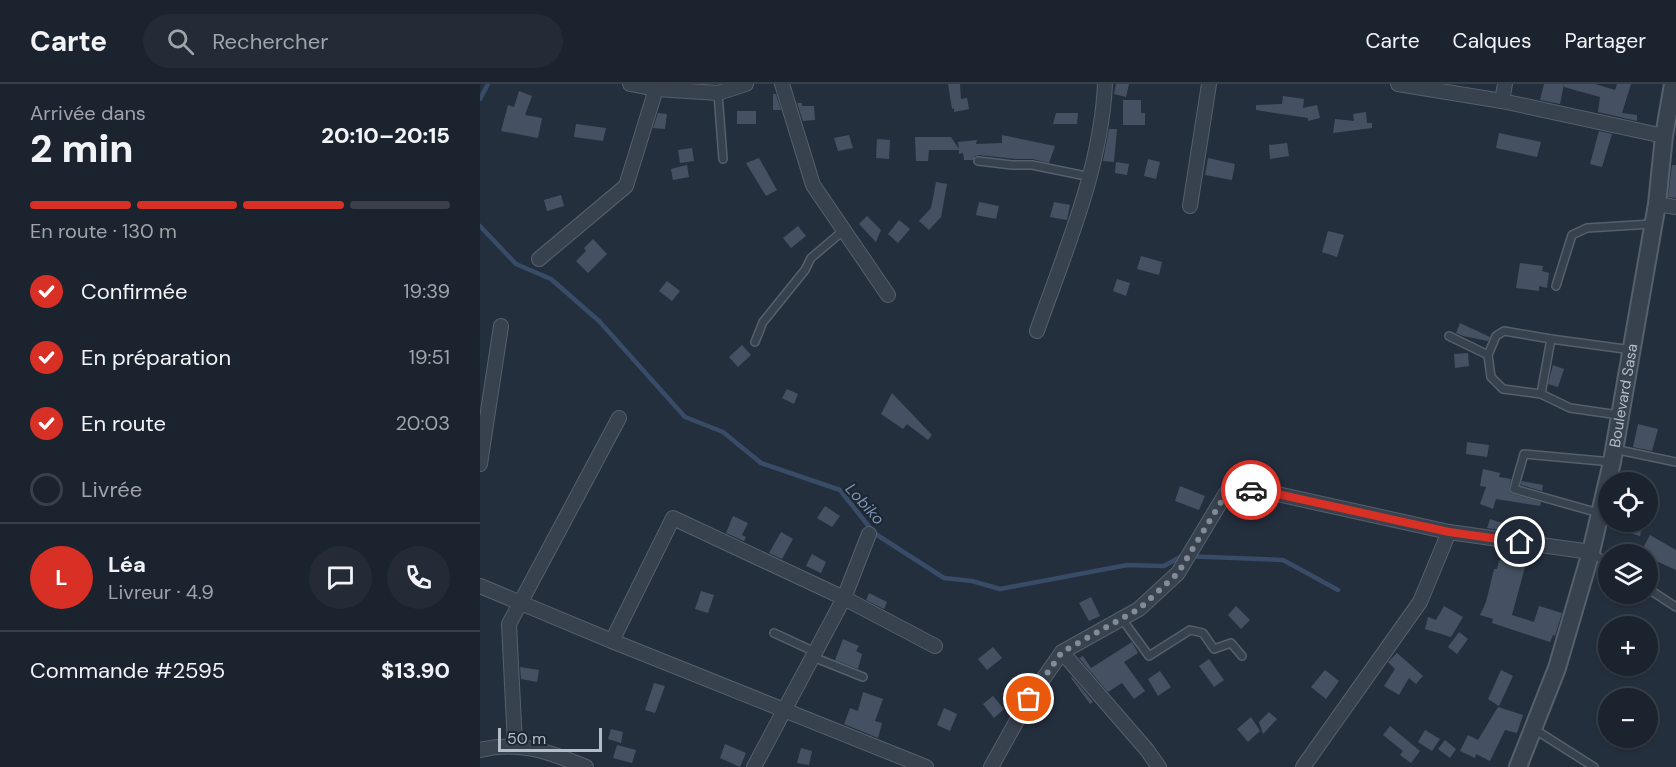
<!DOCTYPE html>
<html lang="fr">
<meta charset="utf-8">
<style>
:root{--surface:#1b232e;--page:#242b36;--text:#f1f3f6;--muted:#a0a4aa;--line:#39404a;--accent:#d93025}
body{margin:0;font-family:"DM Sans",sans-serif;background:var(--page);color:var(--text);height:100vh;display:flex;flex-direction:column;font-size:22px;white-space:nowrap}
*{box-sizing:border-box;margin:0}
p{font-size:20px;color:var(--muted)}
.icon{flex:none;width:33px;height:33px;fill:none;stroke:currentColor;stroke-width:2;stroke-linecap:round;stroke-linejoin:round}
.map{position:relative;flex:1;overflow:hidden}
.side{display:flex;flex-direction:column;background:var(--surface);width:480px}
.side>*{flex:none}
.tools{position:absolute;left:1118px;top:388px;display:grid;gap:12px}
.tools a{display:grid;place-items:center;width:60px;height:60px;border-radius:50%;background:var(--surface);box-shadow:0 2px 4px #0004,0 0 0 2px var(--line);font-size:30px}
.scale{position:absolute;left:18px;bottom:15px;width:104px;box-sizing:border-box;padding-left:6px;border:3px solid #b4bcc9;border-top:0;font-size:16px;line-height:21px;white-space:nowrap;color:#b4bcc9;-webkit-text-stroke:4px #1d2633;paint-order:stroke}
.pin{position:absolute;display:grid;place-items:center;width:51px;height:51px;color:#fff;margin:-26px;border:3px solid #fff;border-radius:50%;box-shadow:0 2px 6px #0007}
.courier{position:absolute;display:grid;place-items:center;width:60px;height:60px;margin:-30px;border:4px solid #d93025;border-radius:50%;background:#fff;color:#222;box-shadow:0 2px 8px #0007}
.summary em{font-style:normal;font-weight:800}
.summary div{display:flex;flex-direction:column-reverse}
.summary{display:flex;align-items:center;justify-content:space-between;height:102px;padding:0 30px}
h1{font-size:39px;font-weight:800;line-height:45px}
.bar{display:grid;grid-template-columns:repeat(4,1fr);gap:9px 6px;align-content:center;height:72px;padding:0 30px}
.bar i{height:8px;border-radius:4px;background:var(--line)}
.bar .current{background:var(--accent)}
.bar p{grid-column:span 4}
.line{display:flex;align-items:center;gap:15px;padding:0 30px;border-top:2px solid var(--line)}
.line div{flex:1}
.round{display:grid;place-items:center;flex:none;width:63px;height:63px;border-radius:32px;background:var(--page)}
ol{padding:0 30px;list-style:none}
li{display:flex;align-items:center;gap:18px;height:66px}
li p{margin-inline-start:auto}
li .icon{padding:6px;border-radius:50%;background:var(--accent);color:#fff;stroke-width:4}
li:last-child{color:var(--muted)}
li i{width:33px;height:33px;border:3px solid var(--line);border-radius:50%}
header{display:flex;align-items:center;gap:36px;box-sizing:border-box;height:84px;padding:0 30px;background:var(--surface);border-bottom:2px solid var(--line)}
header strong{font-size:28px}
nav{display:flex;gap:33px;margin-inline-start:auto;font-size:21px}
.search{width:420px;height:54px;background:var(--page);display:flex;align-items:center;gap:15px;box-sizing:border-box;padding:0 21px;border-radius:33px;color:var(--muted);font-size:22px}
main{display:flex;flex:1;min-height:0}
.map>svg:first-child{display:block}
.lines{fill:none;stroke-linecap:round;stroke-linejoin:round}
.stream{stroke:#394c67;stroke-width:4.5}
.building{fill:#455162}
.service-casing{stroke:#565f6c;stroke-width:10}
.minor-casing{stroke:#565f6c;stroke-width:16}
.tertiary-casing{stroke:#565f6c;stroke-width:20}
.service{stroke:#38414e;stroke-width:7}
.minor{stroke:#38414e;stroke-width:14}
.tertiary{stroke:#38414e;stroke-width:16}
.done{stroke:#828b98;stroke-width:6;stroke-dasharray:0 10.8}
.route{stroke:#d93025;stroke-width:8}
.labels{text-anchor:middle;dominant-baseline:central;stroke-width:4.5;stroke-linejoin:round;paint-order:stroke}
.street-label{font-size:15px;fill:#b4bcc9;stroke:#1d2633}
.water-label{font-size:16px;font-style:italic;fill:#7c92b1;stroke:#1d2633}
</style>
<header>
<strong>Carte</strong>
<div class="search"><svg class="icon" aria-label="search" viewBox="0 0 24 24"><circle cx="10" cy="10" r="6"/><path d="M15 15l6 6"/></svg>Rechercher</div>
<nav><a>Carte</a><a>Calques</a><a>Partager</a></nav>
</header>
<main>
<section class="side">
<div class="summary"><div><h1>2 min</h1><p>Arrivée dans</p></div><em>20:10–20:15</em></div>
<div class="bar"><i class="current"></i><i class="current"></i><i class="current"></i><i></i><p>En route · 130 m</p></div>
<ol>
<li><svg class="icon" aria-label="check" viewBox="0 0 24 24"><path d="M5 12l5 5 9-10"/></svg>Confirmée<p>19:39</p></li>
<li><svg class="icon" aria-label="check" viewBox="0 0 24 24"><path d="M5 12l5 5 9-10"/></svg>En préparation<p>19:51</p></li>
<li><svg class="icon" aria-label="check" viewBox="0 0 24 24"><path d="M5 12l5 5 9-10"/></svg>En route<p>20:03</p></li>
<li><i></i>Livrée</li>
</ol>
<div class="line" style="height:108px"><b class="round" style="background:var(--accent);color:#fff">L</b><div><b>Léa</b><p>Livreur · 4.9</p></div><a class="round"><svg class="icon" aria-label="chat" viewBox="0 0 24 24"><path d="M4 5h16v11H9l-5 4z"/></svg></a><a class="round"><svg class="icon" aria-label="phone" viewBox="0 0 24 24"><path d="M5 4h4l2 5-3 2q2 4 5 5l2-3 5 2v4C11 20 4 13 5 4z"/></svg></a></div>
<div class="line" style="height:78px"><div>Commande #2595</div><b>$13.90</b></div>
</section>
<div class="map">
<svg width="1196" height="683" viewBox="0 0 1196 683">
<rect width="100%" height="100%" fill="#242f3e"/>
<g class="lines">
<g class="stream">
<path d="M0,15L8,0"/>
<path d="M0,142L36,180L71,195L119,237L205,333L243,348L281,379L360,406L394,449L464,494L492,497L520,505L647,481L684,482L702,472L803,476L858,506"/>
</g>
</g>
<g class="building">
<path d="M468,0H480L481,15L487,14L489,25L474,28V24L472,25Z"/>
<path d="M636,0H649L646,13L634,10Z"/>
<path d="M1064,0H1084L1080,20L1060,16Z"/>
<path d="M1084,0H1115L1135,6L1137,0H1151L1142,29L1157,31V37L1118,28L1120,13L1084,3Z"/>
<path d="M39,7L52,12L45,31L62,34L58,54L21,47L28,21L34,23Z"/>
<path d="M293,10H296L301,26H293Z"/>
<path d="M803,12L824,15L823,24L837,21L840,34L828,37V34L776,26V21L802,20Z"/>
<path d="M643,16H661V29H665V41H643Z"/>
<path d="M317,19H322V22H334L335,36L323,37Z"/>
<rect x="257" y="27" width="19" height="13"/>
<path d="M886,28L887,39H892V44L853,49L855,35L874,37L873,30Z"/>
<path d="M178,29L187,30L185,45L173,44Z"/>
<path d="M576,29H598L597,40H573Z"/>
<path d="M96,40L126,44L123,57L94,53Z"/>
<path d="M629,45H637L634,78L623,77Z"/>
<path d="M1119,47L1132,50L1122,83L1110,80Z"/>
<path d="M1019,49L1061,58L1057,73L1016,64Z"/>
<path d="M369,51L373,64L358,67L354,54Z"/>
<path d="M522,51L575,62L569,79L553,75H536L499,71L495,72L493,76H484L483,69L479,70V66H449L448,77H436L435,53H471L479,65L478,58L497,56L496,60L522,59Z"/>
<path d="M397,55L410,56L409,75L396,74Z"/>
<path d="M807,59L809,72L790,75L789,61Z"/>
<path d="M212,64L214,77L200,79L198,66Z"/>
<path d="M279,74L297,106L286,112L266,79Z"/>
<path d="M728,74L755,80L752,96L725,91Z"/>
<path d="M668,75L680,78L676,95L664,92Z"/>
<path d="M636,78L649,80L647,91L635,89Z"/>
<path d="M207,81L209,93L193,96L191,85Z"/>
<path d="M1192,81H1196V114L1188,113Z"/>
<path d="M456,98L467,100L461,133L449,146L439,137L451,124Z"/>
<path d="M81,111L84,122L67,127L64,116Z"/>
<path d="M499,118L519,122L516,135L496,131Z"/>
<path d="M574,118L590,121L587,136L570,133Z"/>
<path d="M387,132L401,146L396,158L379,140Z"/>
<path d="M419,136L430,145L418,159L408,150Z"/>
<path d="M318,142L326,152L311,164L303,154Z"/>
<path d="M848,147L864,151L857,173L842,168Z"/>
<path d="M113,155L127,170L108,189L96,177L106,167L104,164Z"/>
<path d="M661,172L682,178L679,191L657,185Z"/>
<path d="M1040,179L1063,182L1062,187L1069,189L1067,204L1059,202V207L1036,204Z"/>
<path d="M637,195L650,199L646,212L633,207Z"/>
<path d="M187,197L200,207L192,217L179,207Z"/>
<path d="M980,239L1010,253L1008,257L983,252L976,249Z"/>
<path d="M262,261L271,271L258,283L249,273Z"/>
<path d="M988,269L989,282L975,284L974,270Z"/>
<path d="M1073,281L1084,285L1078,303L1068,300Z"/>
<path d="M307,305L318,310L314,320L302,314Z"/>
<path d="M412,309L452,351L448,356L427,340L423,345L401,330Z"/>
<path d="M1158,340L1178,345L1172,367L1153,363Z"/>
<path d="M987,358L1009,361L1007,373L986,370Z"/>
<path d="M1003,385L1020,389L1019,393L1031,395L1029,404L1030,409L1061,418L1060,422L1016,415L1013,425L1000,420L1006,403L1000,402Z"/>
<path d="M1042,397L1063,401L1062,407L1041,401Z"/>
<path d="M700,402L725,412L719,426L695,417Z"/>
<path d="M345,422L360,432L352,443L337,434Z"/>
<path d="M253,432L268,439L262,451L266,453L264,457L246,449Z"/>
<path d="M1010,435L1028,441L1026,447L1007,444Z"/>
<path d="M1129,438H1164L1160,452L1128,443Z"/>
<path d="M301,448L313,455L302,475L289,469Z"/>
<path d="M1170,451L1196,466V486L1176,477L1168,498L1167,466L1163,464Z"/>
<path d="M332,470L346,478L341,489L326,482Z"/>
<path d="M1019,476L1045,483L1032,531L1054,538L1059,522L1082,529L1075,552L1073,551L1070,558L1012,539L1013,535L1000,531L1006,518L1014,485H1017Z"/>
<path d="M221,507L234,511L228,529L215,525Z"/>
<path d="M389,509L407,518L404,525L386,516Z"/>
<path d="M611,513L620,532L609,537L599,519Z"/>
<path d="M756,522L770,536L761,545L748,531Z"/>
<path d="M964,522L983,533L971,553L945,545L948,533L956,536Z"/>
<path d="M979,548L988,555L977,570L968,563Z"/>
<path d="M363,555L379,562L376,567L382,570L378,585L355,576Z"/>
<path d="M652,558L658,569L644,578L665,607L654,615L642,599L628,608L599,574L603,572L611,584Z"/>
<path d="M513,563L522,574L507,586L498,575Z"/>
<path d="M917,569L943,592L936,600L929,594L919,611L904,602L915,585L908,578Z"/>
<path d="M729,575L744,596L734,603L719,582Z"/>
<path d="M40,583L59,586L57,598L41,595Z"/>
<path d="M845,586L859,597L846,615L831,603Z"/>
<path d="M1021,586L1033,592L1019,622L1008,615Z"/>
<path d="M680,587L691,603L678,612L668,595Z"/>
<path d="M592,593L613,618L610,620L591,594Z"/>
<path d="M174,599L185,602L175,629L165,626Z"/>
<path d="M383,608L403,615L395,637L402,639L398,654L364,640L370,624L378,627Z"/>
<path d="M513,612L524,625L514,634L503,620Z"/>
<path d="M1018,623L1043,631L1037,649L1025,646L1010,677L996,670L995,674L980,667L988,651L998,656Z"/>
<path d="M464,624L477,630L470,647L457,641Z"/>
<path d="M789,628L797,635L783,650L779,638Z"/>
<path d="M771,633L780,647L768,658L757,645Z"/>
<path d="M910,642L940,667L931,679L920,671L923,667L903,651Z"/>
<path d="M131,645L143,648L141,659L128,655Z"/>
<path d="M945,646L960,655L952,667L938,658Z"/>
<path d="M965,656L976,665L970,674L958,665Z"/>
<path d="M245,660L266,669L260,683L240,674Z"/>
<path d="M137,661L156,666L152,679L133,674Z"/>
<path d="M321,664L332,667L329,681L317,679Z"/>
</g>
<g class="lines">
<g class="service-casing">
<g id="service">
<path d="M238,9L243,75"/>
<path d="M498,77L532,81H552L611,93"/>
<path d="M1076,202L1092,151L1107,144L1172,140"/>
<path d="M969,252L1008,271"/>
<path d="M275,258L283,238L325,186L331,174L364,146"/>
<path d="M1061,310L1023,305L1011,293L1008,271L1016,252L1024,247L1071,255"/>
<path d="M1139,331L1090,324L1061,310L1071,255L1152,266"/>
<path d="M1134,365L1196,378"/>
<path d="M1119,429L1034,405L1044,370L1132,378"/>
<path d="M1112,469L1128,479"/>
<path d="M1167,504L1196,523"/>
<path d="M642,535L669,572L710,546L723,549L734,565L751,559L762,572"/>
<path d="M294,549L335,568"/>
<path d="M333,573L383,593"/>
<path d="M1054,645L1114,683"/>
</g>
</g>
<g class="minor-casing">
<g id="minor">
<path d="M150,0L176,5L238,9L266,0"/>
<path d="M302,0L333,101L408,211"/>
<path d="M918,0L1022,17L1184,52"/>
<path d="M1022,17L1025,0"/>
<path d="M1177,120L1196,123"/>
<path d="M710,122L729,0"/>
<path d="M59,175L146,102L176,5"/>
<path d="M557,247C585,167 621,86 625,0"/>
<path d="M0,380L21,242"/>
<path d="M0,502L132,557L446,683"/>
<path d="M132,557L193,434L364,514L455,562"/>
<path d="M582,568L667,666L679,683"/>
<path d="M35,661L29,540L139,334"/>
<path d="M0,666C39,656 70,668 106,683"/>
<path d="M274,683L364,514L389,450"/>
<path d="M511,683L549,615L582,568L659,525L698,489L746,409L758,406H779L969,448L1111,468"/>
<path d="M823,683L940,518L969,448"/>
</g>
</g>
<g class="tertiary-casing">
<g id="tertiary">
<path id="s1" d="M1038,683L1077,584L1111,468L1132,378L1177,120L1184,52L1193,0"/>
</g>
</g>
<use href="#service" class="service"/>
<use href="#minor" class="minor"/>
<use href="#tertiary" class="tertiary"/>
</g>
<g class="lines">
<path class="done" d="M549,615L582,568L659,525L698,489L746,410L758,406H771"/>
<path class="route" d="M771,406H779L969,448L1040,458"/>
</g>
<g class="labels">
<g class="street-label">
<text stroke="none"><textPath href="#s1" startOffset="387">Boulevard Sasa</textPath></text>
</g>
<g class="water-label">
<text transform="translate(385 420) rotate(48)">Lobiko</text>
</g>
</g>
</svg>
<div class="tools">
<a><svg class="icon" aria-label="locate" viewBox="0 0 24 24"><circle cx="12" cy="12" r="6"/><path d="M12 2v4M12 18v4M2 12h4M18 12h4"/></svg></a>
<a><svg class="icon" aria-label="layers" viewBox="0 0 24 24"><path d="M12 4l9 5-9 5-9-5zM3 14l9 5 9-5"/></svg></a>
<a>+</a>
<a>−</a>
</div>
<div class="scale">50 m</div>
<div class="pin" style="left:549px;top:615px;background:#ea580c"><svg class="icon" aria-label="bag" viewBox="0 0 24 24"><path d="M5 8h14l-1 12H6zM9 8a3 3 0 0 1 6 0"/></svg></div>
<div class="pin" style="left:1040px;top:458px;background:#1f2937"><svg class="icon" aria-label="home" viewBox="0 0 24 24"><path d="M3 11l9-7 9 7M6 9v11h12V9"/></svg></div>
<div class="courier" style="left:771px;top:406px"><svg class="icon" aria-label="car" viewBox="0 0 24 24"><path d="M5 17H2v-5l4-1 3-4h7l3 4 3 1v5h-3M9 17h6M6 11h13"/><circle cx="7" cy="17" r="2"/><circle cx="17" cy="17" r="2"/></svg></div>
</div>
</main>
